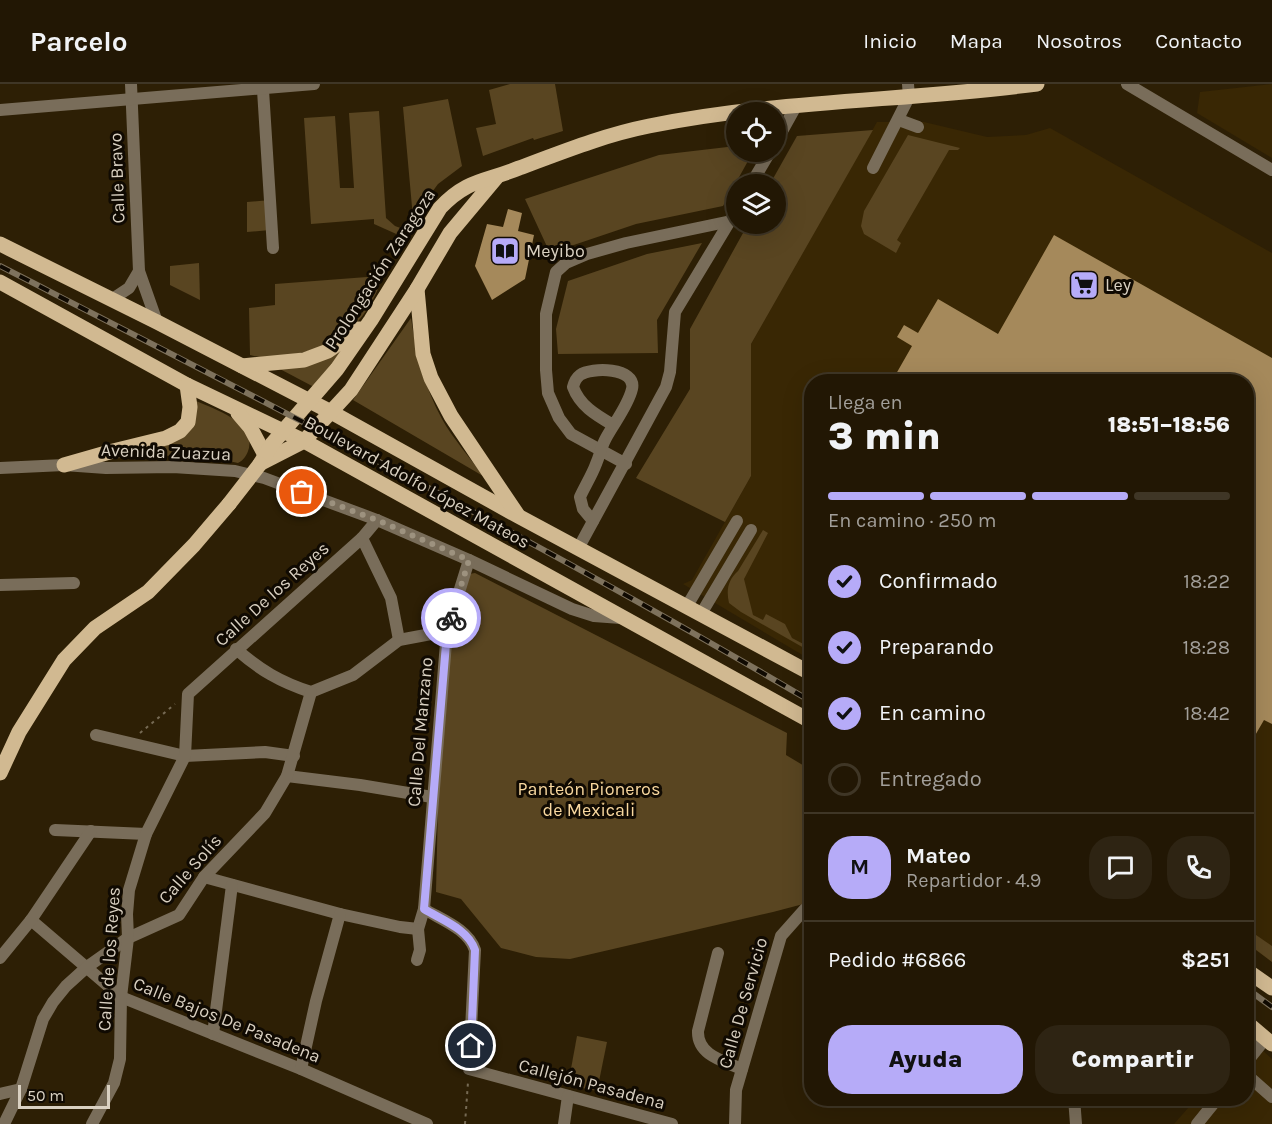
<!DOCTYPE html>
<html lang="es">
<meta charset="utf-8">
<style>
:root{--surface:#221704;--page:#2e2413;--text:#f1f3f6;--muted:#a29f9a;--line:#3f3626;--accent:#b6abf8}
body{margin:0;font-family:Karla,sans-serif;background:var(--page);color:var(--text);height:100vh;display:flex;flex-direction:column;font-size:22px;white-space:nowrap}
*{box-sizing:border-box;margin:0}
p{font-size:20px;color:var(--muted)}
.icon{flex:none;width:33px;height:33px;fill:none;stroke:currentColor;stroke-width:2;stroke-linecap:round;stroke-linejoin:round}
.map{position:relative;flex:1;overflow:hidden}
.details{position:absolute;left:804px;top:290px;width:450px;height:732px;display:flex;flex-direction:column;background:var(--surface);border-radius:24px;box-shadow:0 6px 24px #0002,0 0 0 2px var(--line)}
.details>*{flex:none}
.buttons{position:absolute;left:726px;top:18px;display:grid;gap:12px}
.buttons a{display:grid;place-items:center;width:60px;height:60px;border-radius:50%;background:var(--surface);box-shadow:0 6px 24px #0002,0 0 0 2px var(--line);font-size:30px}
.scale{position:absolute;left:18px;bottom:15px;width:92px;box-sizing:border-box;padding-left:6px;border:3px solid #d9d0c1;border-top:0;font-size:16px;line-height:21px;white-space:nowrap;color:#d9d0c1;-webkit-text-stroke:4px #100a02;paint-order:stroke}
.pin{position:absolute;display:grid;place-items:center;width:51px;height:51px;color:#fff;margin:-26px;border:3px solid #fff;border-radius:50%;box-shadow:0 2px 6px #0007}
.courier{position:absolute;display:grid;place-items:center;width:60px;height:60px;margin:-30px;border:4px solid #b6abf8;border-radius:50%;background:#fff;color:#222;box-shadow:0 2px 8px #0007}
.headline em{font-style:normal;font-weight:800}
.headline div{display:flex;flex-direction:column-reverse}
.headline{display:flex;align-items:center;justify-content:space-between;height:102px;padding:0 24px}
h1{font-size:39px;font-weight:800;line-height:45px}
.bar{display:grid;grid-template-columns:repeat(4,1fr);gap:9px 6px;align-content:center;height:72px;padding:0 24px}
.bar i{height:8px;border-radius:4px;background:var(--line)}
.bar .on{background:var(--accent)}
.bar p{grid-column:span 4}
.line{display:flex;align-items:center;gap:15px;padding:0 24px;border-top:2px solid var(--line)}
.line div{flex:1}
.round{display:grid;place-items:center;flex:none;width:63px;height:63px;border-radius:24px;background:var(--page)}
ol{padding:0 24px;list-style:none}
li{display:flex;align-items:center;gap:18px;height:66px}
li p{margin-inline-start:auto}
li .icon{padding:6px;border-radius:50%;background:var(--accent);color:#111;stroke-width:4}
li:last-child{color:var(--muted)}
li i{width:33px;height:33px;border:3px solid var(--line);border-radius:50%}
.primary-button{display:flex;gap:12px;margin-top:auto;padding:12px 24px}
.primary-button a{flex:1;height:69px;border-radius:24px;background:var(--accent);color:#111;font-size:24px;font-weight:800;line-height:69px;text-align:center}
.primary-button a+a{background:var(--page);color:var(--text)}
header{display:flex;align-items:center;gap:36px;box-sizing:border-box;height:84px;padding:0 30px;background:var(--surface);border-bottom:2px solid var(--line)}
header strong{font-size:28px}
nav{display:flex;gap:33px;margin-inline-start:auto;font-size:21px}
.map>svg:first-child{display:block}
.built{fill:#392704}
.green{fill:#594521}
.building{fill:#a5895b}
.lines{fill:none;stroke-linecap:round;stroke-linejoin:round}
.path{stroke:#766a54;stroke-width:2;stroke-dasharray:3 4.5;stroke-linecap:butt}
.minor{stroke:#796d5a;stroke-width:12}
.major{stroke:#d1b991;stroke-width:15}
.rail-casing{stroke:#7e725d;stroke-width:6}
.rail{stroke:#100a02;stroke-width:4;stroke-dasharray:11;stroke-linecap:butt}
.major-bridge{stroke:#d1b991;stroke-width:15}
.done{stroke:#9d927f;stroke-width:6;stroke-dasharray:0 10.8}
.route{stroke:#b6abf8;stroke-width:8}
.labels{text-anchor:middle;dominant-baseline:central;stroke-width:6;stroke-linejoin:round;paint-order:stroke}
.street-label{font-size:18px;fill:#d9d0c1;stroke:#100a02}
.poi-label{font-size:18px;fill:#d9d0c1;stroke:#100a02;text-anchor:start}
.park-label{font-size:18px;fill:#f9d89f;stroke:#100a02}
</style>
<header>
<strong>Parcelo</strong>
<nav><a>Inicio</a><a>Mapa</a><a>Nosotros</a><a>Contacto</a></nav>
</header>
<div class="map">
<svg width="1272" height="1040" viewBox="0 0 1272 1040">
<rect width="100%" height="100%" fill="#2d1f05"/>
<g class="built">
<path d="M1272,0V74L1197,29L1200,8Z"/>
<path d="M877,38H924L987,53L1026,51L1050,44L1272,169V878L1246,859V297H812L811,576L683,500L692,496L751,392V260Z"/>
<path d="M1250,955L1272,975V1040H1174L1197,1014H1246L1247,959Z"/>
</g>
<g class="green">
<path d="M510,0H555L563,47L534,56L533,54L483,72L476,44L496,40L489,6Z"/>
<path d="M448,15L462,82L438,100L413,134L403,23Z"/>
<path d="M379,27L386,134L395,142L406,146L403,153L374,140V135L311,140L304,34L335,32L340,104H354L349,29Z"/>
<path d="M873,46L751,260V392L725,438L636,394L690,305V245L748,140H776V100H770L797,52Z"/>
<path d="M908,51L960,64L958,66H949L897,156L901,159L896,169L864,150L861,142L864,127Z"/>
<path d="M736,62V68H753L723,122L636,140L550,169L525,115L659,71Z"/>
<path d="M270,116V146L247,148V118Z"/>
<path d="M702,159L657,236L658,269L558,270L556,245L568,197L647,170Z"/>
<path d="M199,179L200,216L170,201V182Z"/>
<path d="M367,193L382,195C365,242 336,265 287,271C273,273 263,275 250,271L249,224L275,221V200Z"/>
<path d="M411,234C416,269 425,304 442,335C453,355 470,373 483,392L353,316Z"/>
<path d="M352,257L314,303L278,284Z"/>
<path d="M196,317C214,325 255,338 249,364C247,371 244,376 238,379C192,369 148,371 102,376L184,353C195,344 195,331 196,317Z"/>
<path d="M763,446L768,449L744,495L753,531L763,536L766,530L785,540L792,554L811,564V568L741,528L729,519C726,506 728,496 738,487Z"/>
<path d="M475,489L787,649L786,671L811,686V818L773,828L570,875L536,873L501,864L461,815L436,808L439,677L451,549L469,490Z"/>
<path d="M1246,844L1272,862V878L1247,859Z"/>
<path d="M577,952L607,958L597,1007L568,1001Z"/>
</g>
<g class="building">
<path d="M508,125L522,129L518,147L534,151L525,195L492,216L475,182L487,140L503,143Z"/>
<path d="M1054,151L1272,274V640L1264,636L1246,667V297H892L912,262L897,253L904,241L918,249L938,215L998,250Z"/>
<path d="M872,288L889,297H867Z"/>
</g>
<g class="lines">
<g class="path">
<path d="M140,649L175,620"/>
<path d="M465,1040L468,998"/>
</g>
<g class="minor">
<path d="M131,0L139,187L157,238"/>
<path d="M1127,0L1272,86"/>
<path d="M263,6L273,164"/>
<path d="M0,26L314,0"/>
<path d="M899,36L918,43"/>
<path d="M776,58L796,22"/>
<path d="M873,84L909,13L908,0"/>
<path d="M751,100L770,68"/>
<path d="M111,216L129,204L139,187"/>
<path d="M626,380L571,350L559,334L548,309L546,286V230L556,188L566,179L587,170L626,159L731,137"/>
<path d="M0,384L64,381L106,384L173,383L235,387L264,394L377,436L469,476L572,525L594,532L621,534"/>
<path d="M593,437L583,425L580,413C585,402 592,391 596,380C600,371 601,363 606,354C614,339 628,322 632,305C637,283 591,283 580,291C576,294 574,299 573,303C580,322 596,331 613,341"/>
<path d="M362,454L391,514L399,556"/>
<path d="M579,463L666,303L670,288L675,228L736,127"/>
<path d="M0,501L74,499"/>
<path d="M687,522L737,437"/>
<path d="M701,530L751,446"/>
<path d="M236,565C260,586 280,598 311,608L353,591L399,556L447,547"/>
<path d="M96,651L185,672L265,668L294,672"/>
<path d="M287,692L360,701L432,713"/>
<path d="M55,746L146,750"/>
<path d="M204,793L340,830L400,843L418,845"/>
<path d="M424,825C442,836 468,845 475,866L469,985L672,1040"/>
<path d="M31,836L121,913L301,985L427,1040"/>
<path d="M418,845L424,825L447,547L469,476"/>
<path d="M718,869L698,947C697,971 723,977 742,985"/>
<path d="M0,874L31,836L91,747"/>
<path d="M417,876L420,866L418,845"/>
<path d="M213,950L232,801"/>
<path d="M1246,979L1266,954"/>
<path d="M301,985L316,917L340,830"/>
<path d="M1246,990L1272,1013"/>
<path d="M0,1010L21,1005"/>
<path d="M1074,1014L1076,1040"/>
<path d="M4,1040L21,1005L43,935L53,918L66,902L87,883L128,854L179,831L204,793L265,729L287,692L311,608"/>
<path d="M92,1040L114,999L120,975L121,913L128,854L127,830L129,806L146,750L185,672L188,610L362,454L377,436"/>
<path d="M564,1040L568,1012"/>
<path d="M735,1040L736,1006L781,852L805,825L812,822"/>
<path d="M1197,1040L1218,1014"/>
</g>
<g class="major">
<path d="M0,160L157,238L331,328L518,432L812,590"/>
<path d="M0,198L187,301L304,357L812,638"/>
<path d="M417,205L423,270L431,294L451,332L517,430"/>
<path d="M242,282L304,276L328,267L359,245"/>
<path d="M238,329L250,343L265,371"/>
<path d="M263,378L304,357L351,306L417,205L450,149L496,94"/>
<path d="M260,380L272,360L337,285L371,236L440,124C467,95 485,98 519,84C562,68 604,51 649,42C777,16 908,17 1037,0"/>
<path d="M64,381L113,367L166,354L180,347L188,338L190,323L187,301"/>
<path d="M0,689L19,648L64,576L95,544L148,508L194,461L229,420"/>
<path d="M1246,886L1272,904"/>
<path d="M1246,938L1272,960"/>
</g>
<g class="rail-casing">
<g id="rail">
<path d="M0,182C273,322 547,461 812,618"/>
<path d="M1246,904L1272,923"/>
</g>
</g>
<use href="#rail" class="rail"/>
<path class="major-bridge" d="M229,420L260,380"/>
</g>
<g class="lines">
<path class="done" d="M302,408L377,436L469,476L451,534"/>
<path class="route" d="M451,534L447,548L424,825C442,836 468,845 475,866L471,962"/>
</g>
<defs>
<g id="library-square" transform="scale(1.5)"><rect x="-9" y="-9" width="18" height="18" rx="4" fill="#b6abf8" stroke="#100a02"/><path d="M-6-4Q-3-5.5-.7-3.5V5Q-3 3-6 4ZM6-4Q3-5.5 .7-3.5V5Q3 3 6 4Z" fill="#111"/></g>
<g id="supermarket-square" transform="scale(1.5)"><rect x="-9" y="-9" width="18" height="18" rx="4" fill="#b6abf8" stroke="#100a02"/><path d="M-6-5.5h2.5l.6 2H6L4.5 2H-2.5L-4.4-4H-6ZM-1.5 3.2a1.3 1.3 0 1 0 .1 0ZM3 3.2a1.3 1.3 0 1 0 .1 0Z" fill="#111"/></g>
</defs>
<g fill-rule="evenodd">
<use href="#library-square" x="505" y="167"/>
<use href="#supermarket-square" x="1084" y="201"/>
</g>
<g class="labels">
<g class="street-label">
<text transform="translate(117 94) rotate(-92)">Calle Bravo</text>
<text transform="translate(380 185) rotate(-57)">Prolongación Zaragoza</text>
<text transform="translate(166 368) rotate(2)">Avenida Zuazua</text>
<text transform="translate(417 398) rotate(29)">Boulevard Adolfo López Mateos</text>
<text transform="translate(272 510) rotate(-42)">Calle De los Reyes</text>
<text transform="translate(420 648) rotate(-85)">Calle Del Manzano</text>
<text transform="translate(190 785) rotate(-49)">Calle Solís</text>
<text transform="translate(109 875) rotate(-86)">Calle de los Reyes</text>
<text transform="translate(743 919) rotate(-74)">Calle De Servicio</text>
<text transform="translate(227 936) rotate(22)">Calle Bajos De Pasadena</text>
<text transform="translate(592 1000) rotate(15)">Callejón Pasadena</text>
</g>
<g class="poi-label">
<text x="526" y="167">Meyibo</text>
<text x="1105" y="201">Ley</text>
</g>
<g class="park-label">
<text x="589" y="705">Panteón Pioneros<tspan x="589" dy="21">de Mexicali</tspan></text>
</g>
</g>
</svg>
<div class="buttons">
<a><svg class="icon" aria-label="locate" viewBox="0 0 24 24"><circle cx="12" cy="12" r="6"/><path d="M12 2v4M12 18v4M2 12h4M18 12h4"/></svg></a>
<a><svg class="icon" aria-label="layers" viewBox="0 0 24 24"><path d="M12 4l9 5-9 5-9-5zM3 14l9 5 9-5"/></svg></a>
</div>
<div class="scale">50 m</div>
<div class="pin" style="left:302px;top:408px;background:#ea580c"><svg class="icon" aria-label="bag" viewBox="0 0 24 24"><path d="M5 8h14l-1 12H6zM9 8a3 3 0 0 1 6 0"/></svg></div>
<div class="pin" style="left:471px;top:962px;background:#1f2937"><svg class="icon" aria-label="home" viewBox="0 0 24 24"><path d="M3 11l9-7 9 7M6 9v11h12V9"/></svg></div>
<div class="courier" style="left:451px;top:534px"><svg class="icon" aria-label="bike" viewBox="0 0 24 24"><circle cx="6" cy="16" r="4"/><circle cx="18" cy="16" r="4"/><path d="M6 16l4-8h5l3 8M10 8l3 8H6M13 5h3"/></svg></div>
<section class="details">
<div class="headline"><div><h1>3 min</h1><p>Llega en</p></div><em>18:51–18:56</em></div>
<div class="bar"><i class="on"></i><i class="on"></i><i class="on"></i><i></i><p>En camino · 250 m</p></div>
<ol>
<li><svg class="icon" aria-label="check" viewBox="0 0 24 24"><path d="M5 12l5 5 9-10"/></svg>Confirmado<p>18:22</p></li>
<li><svg class="icon" aria-label="check" viewBox="0 0 24 24"><path d="M5 12l5 5 9-10"/></svg>Preparando<p>18:28</p></li>
<li><svg class="icon" aria-label="check" viewBox="0 0 24 24"><path d="M5 12l5 5 9-10"/></svg>En camino<p>18:42</p></li>
<li><i></i>Entregado</li>
</ol>
<div class="line" style="height:108px"><b class="round" style="background:var(--accent);color:#111">M</b><div><b>Mateo</b><p>Repartidor · 4.9</p></div><a class="round"><svg class="icon" aria-label="chat" viewBox="0 0 24 24"><path d="M4 5h16v11H9l-5 4z"/></svg></a><a class="round"><svg class="icon" aria-label="phone" viewBox="0 0 24 24"><path d="M5 4h4l2 5-3 2q2 4 5 5l2-3 5 2v4C11 20 4 13 5 4z"/></svg></a></div>
<div class="line" style="height:78px"><div>Pedido #6866</div><b>$251</b></div>
<div class="primary-button"><a>Ayuda</a><a>Compartir</a></div>
</section>
</div>
